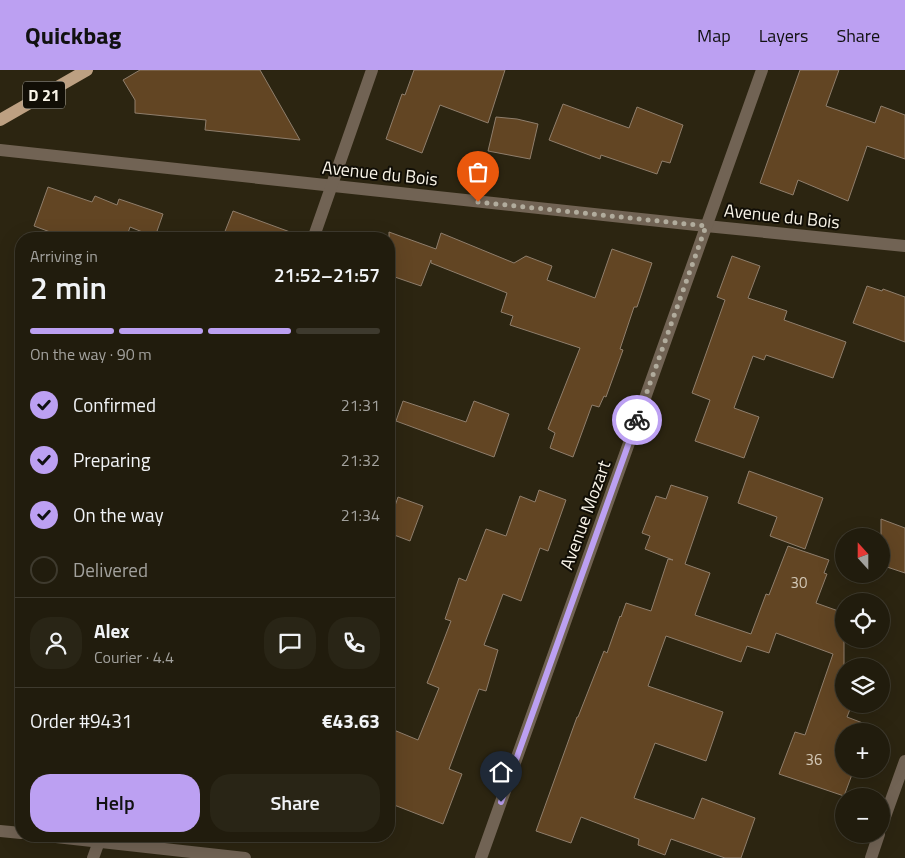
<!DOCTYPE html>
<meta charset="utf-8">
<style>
:root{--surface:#211c0d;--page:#292516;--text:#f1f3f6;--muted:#a2a19d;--line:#3e3a2e;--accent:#bca0f2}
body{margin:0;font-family:"Titillium Web",sans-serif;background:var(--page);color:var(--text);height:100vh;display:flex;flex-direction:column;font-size:19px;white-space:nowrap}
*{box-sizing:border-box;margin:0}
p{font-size:16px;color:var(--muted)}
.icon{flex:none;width:28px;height:28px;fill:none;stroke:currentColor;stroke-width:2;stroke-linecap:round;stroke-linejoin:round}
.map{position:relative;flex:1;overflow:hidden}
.drawer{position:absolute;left:15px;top:162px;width:380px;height:610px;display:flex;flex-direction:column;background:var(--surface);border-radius:20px;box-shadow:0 5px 20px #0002,0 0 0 1px var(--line)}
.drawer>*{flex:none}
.needle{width:32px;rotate:339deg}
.tools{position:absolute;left:835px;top:458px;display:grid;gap:10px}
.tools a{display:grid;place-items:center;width:55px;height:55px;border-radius:50%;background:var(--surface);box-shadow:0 5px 20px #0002,0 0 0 1px var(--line);font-size:25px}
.pin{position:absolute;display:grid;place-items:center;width:42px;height:42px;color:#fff;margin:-51px -21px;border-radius:50% 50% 50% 0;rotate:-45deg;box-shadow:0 0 5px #0007}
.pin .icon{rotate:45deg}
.courier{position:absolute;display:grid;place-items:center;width:50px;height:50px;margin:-25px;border:4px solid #bca0f2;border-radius:50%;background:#fff;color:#222;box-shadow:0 1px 6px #0007}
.overview em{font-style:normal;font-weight:600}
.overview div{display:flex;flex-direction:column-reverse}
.overview{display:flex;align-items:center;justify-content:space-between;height:85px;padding:0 15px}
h1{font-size:32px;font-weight:600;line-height:38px}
.bar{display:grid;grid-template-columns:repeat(4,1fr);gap:8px 5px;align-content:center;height:60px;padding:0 15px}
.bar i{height:6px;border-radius:4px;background:var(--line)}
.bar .current{background:var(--accent)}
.bar p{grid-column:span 4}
.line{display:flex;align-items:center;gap:12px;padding:0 15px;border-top:1px solid var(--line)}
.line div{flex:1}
.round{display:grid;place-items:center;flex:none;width:52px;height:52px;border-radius:20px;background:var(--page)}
ol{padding:0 15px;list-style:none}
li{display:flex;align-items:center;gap:15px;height:55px}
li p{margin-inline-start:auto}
li .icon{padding:5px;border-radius:50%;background:var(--accent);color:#111;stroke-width:4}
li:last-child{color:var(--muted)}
li i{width:28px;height:28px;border:2px solid var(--line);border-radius:50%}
.button{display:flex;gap:10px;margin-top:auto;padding:10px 15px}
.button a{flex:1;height:58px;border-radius:20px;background:var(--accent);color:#111;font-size:20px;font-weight:600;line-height:58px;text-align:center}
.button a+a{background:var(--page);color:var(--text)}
header{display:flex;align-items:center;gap:30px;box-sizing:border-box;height:70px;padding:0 25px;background:var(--accent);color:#111}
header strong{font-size:24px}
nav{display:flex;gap:28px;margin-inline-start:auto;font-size:18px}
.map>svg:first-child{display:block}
.building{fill:#624523;stroke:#8f7e6c}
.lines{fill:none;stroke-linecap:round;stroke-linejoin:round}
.street{stroke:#716354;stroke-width:12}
.primary{stroke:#bda082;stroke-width:12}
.done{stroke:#b1ac9d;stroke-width:5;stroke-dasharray:0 9}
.route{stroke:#bca0f2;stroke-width:6}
.labels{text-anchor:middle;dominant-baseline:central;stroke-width:4;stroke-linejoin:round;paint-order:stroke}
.number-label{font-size:15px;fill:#d3c8b7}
.shield{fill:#110e06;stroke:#b3afa4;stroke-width:1}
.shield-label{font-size:16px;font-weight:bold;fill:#f9f4e8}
.street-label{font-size:18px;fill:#f9f4e8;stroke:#110e06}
</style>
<header>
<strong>Quickbag</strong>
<nav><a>Map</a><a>Layers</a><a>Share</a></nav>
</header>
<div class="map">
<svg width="905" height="788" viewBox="0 0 905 788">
<rect width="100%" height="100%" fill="#2c2511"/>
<g class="building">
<path d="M140,0H260L300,70L205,60L206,50L135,43V30L123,10Z"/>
<path d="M414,0H505L488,53L440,35L422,83L386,69L402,24L405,25Z"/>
<path d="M800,0H839L826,36L875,53L881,36L905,45V89L867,76L848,131L798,110L793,125L760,113Z"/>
<path d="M563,34L629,58L637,37L683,55L670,93L662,91L657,104L601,85L600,89L549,70Z"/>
<path d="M496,47L517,49L538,54L530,89L488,81Z"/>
<path d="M48,117L92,132L95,126L117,135L119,129L163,144L155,167L130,157L126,169H69L34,156Z"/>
<path d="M233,141L301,166V169H222Z"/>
<path d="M389,162L436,179L441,163L514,193L526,186L552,196L547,210L595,228L612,179L652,193L637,237H634L620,279L623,280L606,327L604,326L599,337L592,335L573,387L550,378L555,363L548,359L580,278L510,255L513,246L501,242L507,223L431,193V190L421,216L389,205Z"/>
<path d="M732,186L760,196L748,228L787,241L784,250L846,272L833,308L766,285L764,290L753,286L734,338L759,347L744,388L695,371L710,330L692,323L725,230L717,227Z"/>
<path d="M867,216L882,221L883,219L905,227V272L853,253Z"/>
<path d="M403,331L466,352L474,331L509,344L494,387L396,351Z"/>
<path d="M749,401L823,428L805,479L770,466L777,447L738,433Z"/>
<path d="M671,415L708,427L685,494L710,503L695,545L751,564L766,524L769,525L788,476L829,490L824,503L827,504L816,533L844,543V634H852L847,647L868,655L866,661H844V699H854L844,726L779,704L795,662L805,665L833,584L776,563L769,583L747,576L741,592L666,566L648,616L723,642L706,691L655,673L634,728L694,749L702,728L755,748L741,788H725L671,769L665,785L638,775L639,769L581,747L571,773L536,761L577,647H578L604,581L607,583L620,546L621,547L626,533L651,541L668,489L673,490L645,479L650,466L642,463L656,426L666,429Z"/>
<path d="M539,420L566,430L548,481L540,478L521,531L503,524L484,575L498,580L486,621L479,619L449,699L462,704L443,754L389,733V658L418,670L439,618L427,613L433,598L451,551L445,549L459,508L466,511L486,459L506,466L520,426L535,432Z"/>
<path d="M398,427L423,436L410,471L389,463V454Z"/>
<path d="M881,449L905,458V503L881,495Z"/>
</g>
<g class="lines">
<g class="street">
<path d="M0,80L706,156L905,176"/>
<path d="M313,169L372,0"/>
<path d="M881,758L905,691"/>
<path d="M0,761L21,763"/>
<path d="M47,766L245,788"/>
<path d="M93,788L101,766"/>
<path d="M481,788L762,0"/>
<path d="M871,788L879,764"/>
</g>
<path class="primary" d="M0,50L87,0"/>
</g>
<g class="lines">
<path class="done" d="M478,132L706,156L637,350"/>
<path class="route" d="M501,732L637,350"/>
</g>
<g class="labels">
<g class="number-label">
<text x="799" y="512">30</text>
<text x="814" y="689">36</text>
</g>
<rect class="shield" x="23" y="11.5" width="42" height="27" rx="4"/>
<g class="shield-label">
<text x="44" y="25">D 21</text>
</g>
<g class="street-label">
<text transform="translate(380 103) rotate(6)">Avenue du Bois</text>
<text transform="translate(782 146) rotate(6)">Avenue du Bois</text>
<text transform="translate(585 445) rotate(-70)">Avenue Mozart</text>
</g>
</g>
</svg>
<div class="tools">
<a><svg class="needle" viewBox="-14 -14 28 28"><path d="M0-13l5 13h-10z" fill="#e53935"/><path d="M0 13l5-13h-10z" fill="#a2a19d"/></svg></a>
<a><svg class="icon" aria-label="locate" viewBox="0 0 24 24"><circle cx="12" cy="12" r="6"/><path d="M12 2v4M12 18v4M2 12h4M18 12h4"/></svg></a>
<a><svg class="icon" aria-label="layers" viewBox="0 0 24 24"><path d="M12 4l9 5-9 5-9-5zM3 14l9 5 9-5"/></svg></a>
<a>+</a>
<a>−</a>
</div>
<div class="pin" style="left:478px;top:132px;background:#ea580c"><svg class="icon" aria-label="bag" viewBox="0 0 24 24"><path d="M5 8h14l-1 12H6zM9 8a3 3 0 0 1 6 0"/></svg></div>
<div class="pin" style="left:501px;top:732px;background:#1f2937"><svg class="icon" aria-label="home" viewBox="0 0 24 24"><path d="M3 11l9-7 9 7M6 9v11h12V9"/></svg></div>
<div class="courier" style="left:637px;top:350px"><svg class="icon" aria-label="bike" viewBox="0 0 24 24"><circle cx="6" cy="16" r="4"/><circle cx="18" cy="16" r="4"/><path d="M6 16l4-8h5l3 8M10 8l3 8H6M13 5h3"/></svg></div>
<section class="drawer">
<div class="overview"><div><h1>2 min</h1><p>Arriving in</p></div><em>21:52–21:57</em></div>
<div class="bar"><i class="current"></i><i class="current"></i><i class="current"></i><i></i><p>On the way · 90 m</p></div>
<ol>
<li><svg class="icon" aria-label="check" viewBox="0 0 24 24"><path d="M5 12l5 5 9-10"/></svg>Confirmed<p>21:31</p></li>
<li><svg class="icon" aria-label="check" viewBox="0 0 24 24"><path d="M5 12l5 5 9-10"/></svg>Preparing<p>21:32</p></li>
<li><svg class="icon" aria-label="check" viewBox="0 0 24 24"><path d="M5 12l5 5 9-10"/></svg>On the way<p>21:34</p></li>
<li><i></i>Delivered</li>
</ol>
<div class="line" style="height:90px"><a class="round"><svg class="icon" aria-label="person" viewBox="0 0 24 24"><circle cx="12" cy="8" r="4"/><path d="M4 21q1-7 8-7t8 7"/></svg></a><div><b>Alex</b><p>Courier · 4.4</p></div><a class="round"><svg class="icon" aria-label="chat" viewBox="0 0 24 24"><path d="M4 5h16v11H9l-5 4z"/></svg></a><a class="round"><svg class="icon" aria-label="phone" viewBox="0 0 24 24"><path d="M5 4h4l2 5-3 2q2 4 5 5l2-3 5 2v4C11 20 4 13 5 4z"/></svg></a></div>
<div class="line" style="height:65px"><div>Order #9431</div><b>€43.63</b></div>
<div class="button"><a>Help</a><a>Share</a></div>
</section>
</div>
